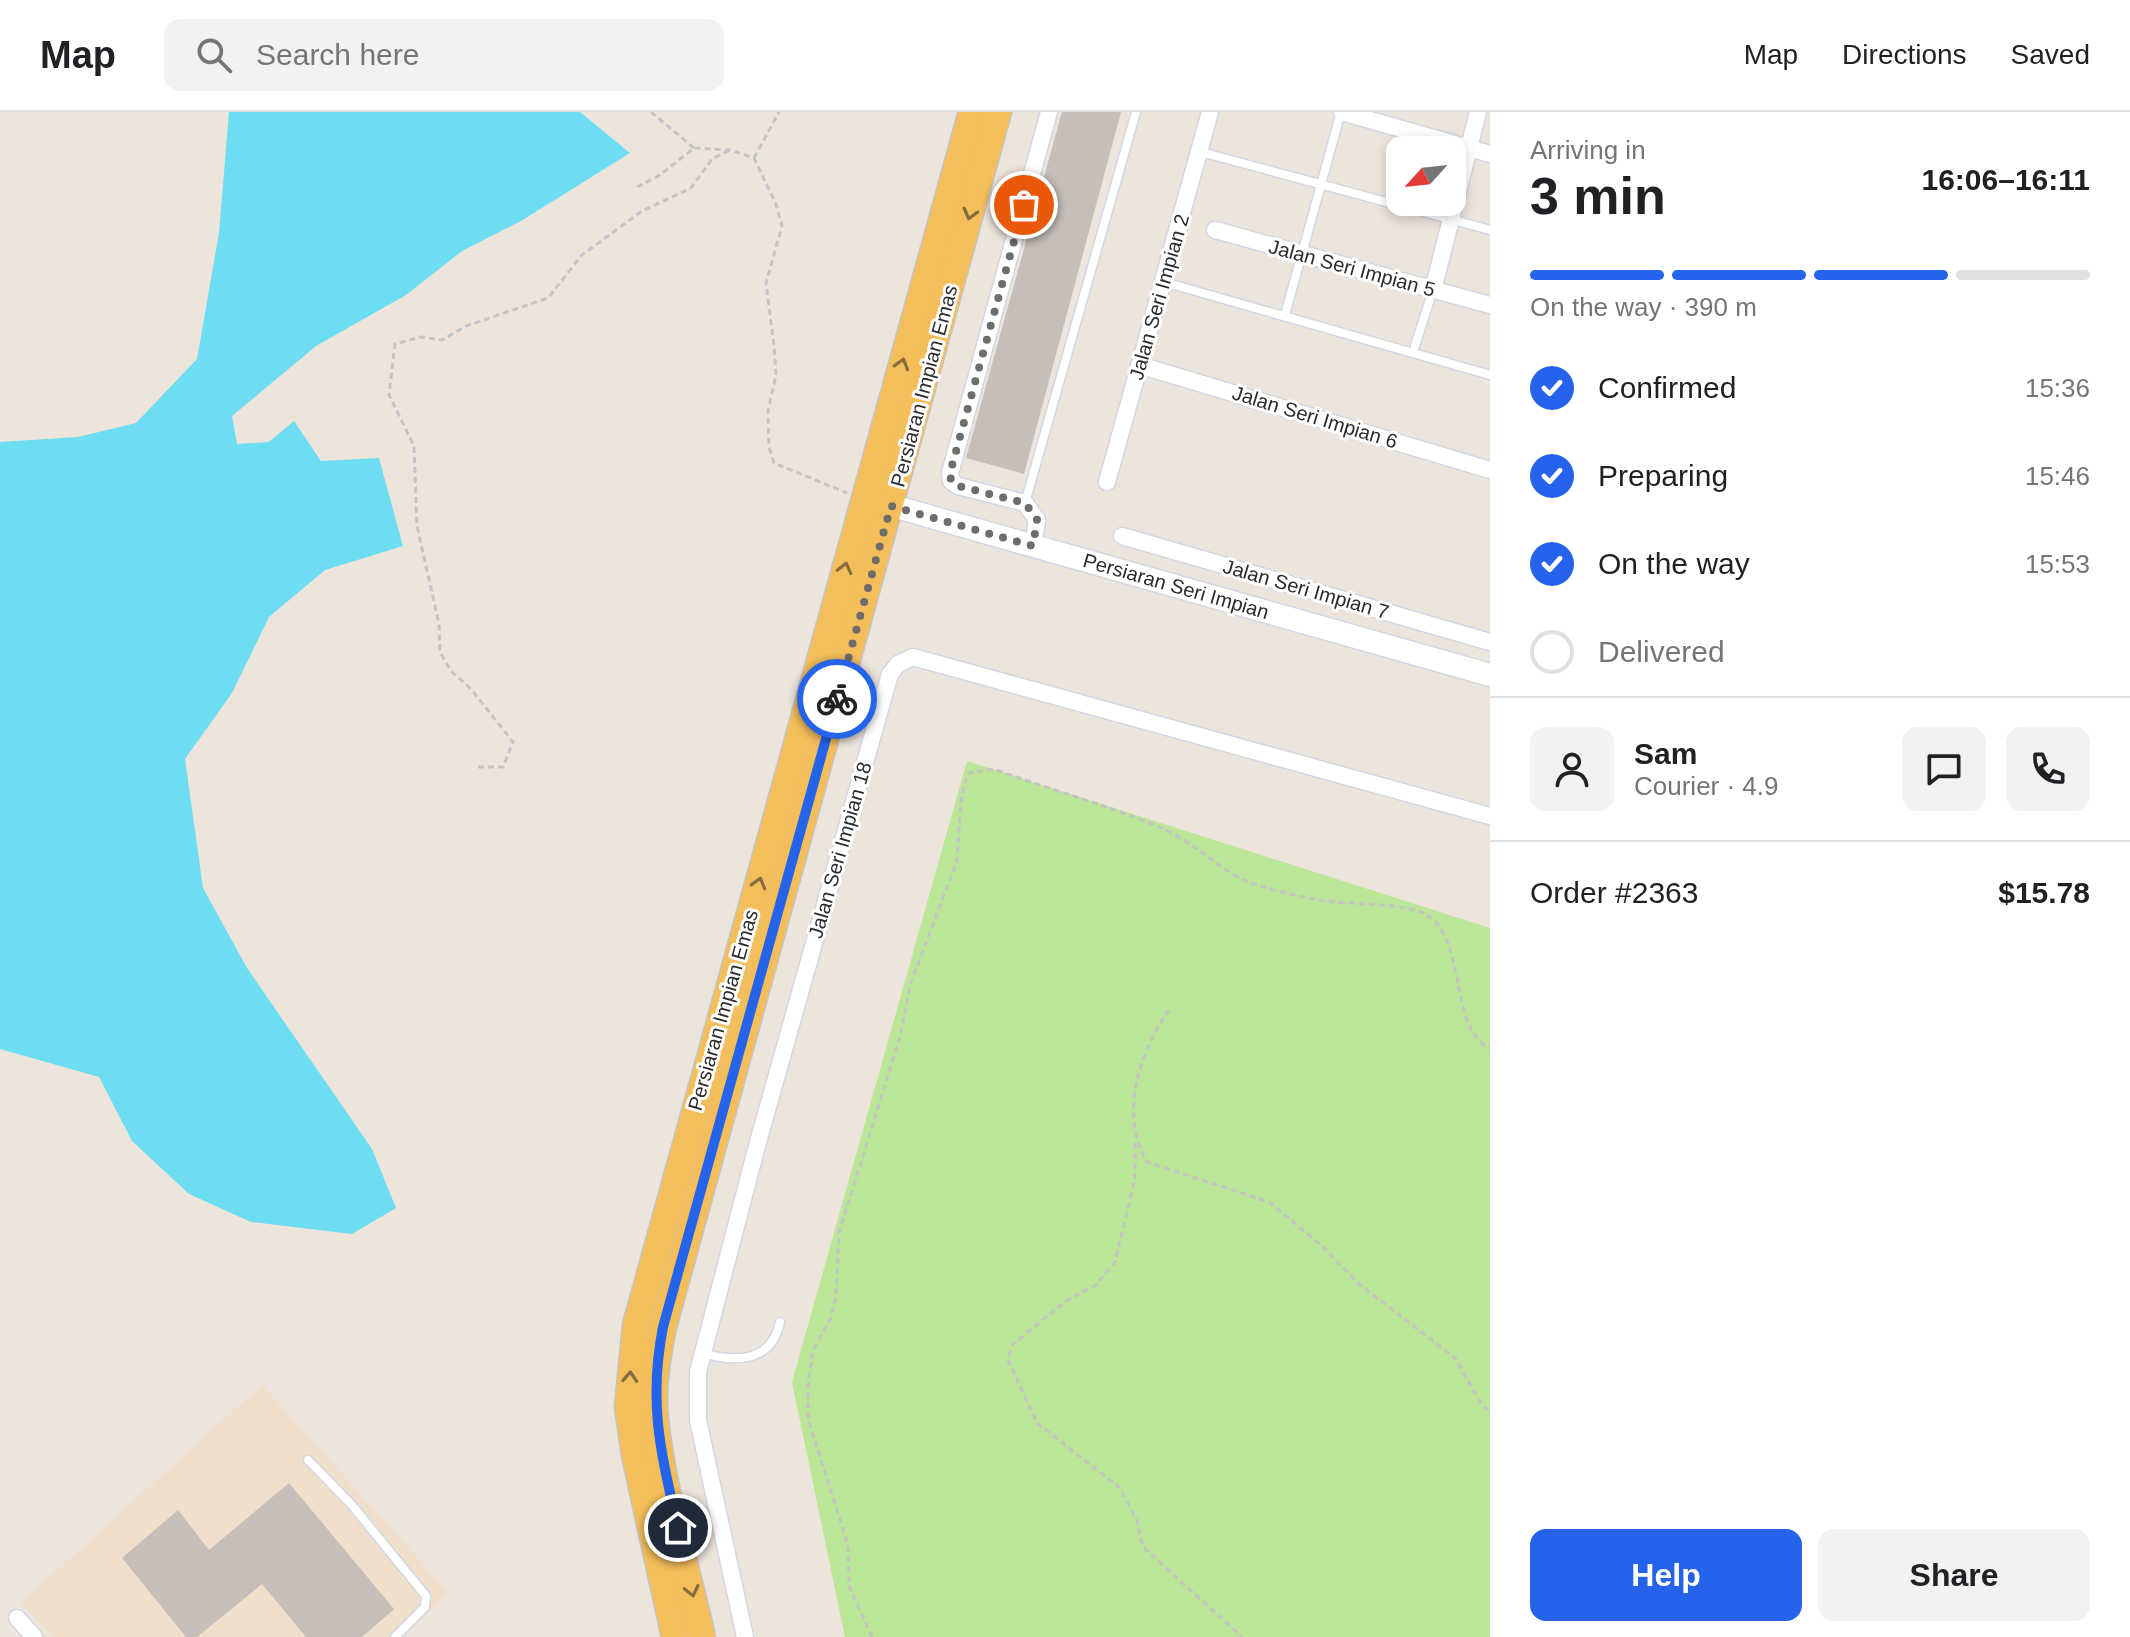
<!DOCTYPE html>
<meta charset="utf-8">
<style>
:root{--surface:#fff;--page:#f2f2f2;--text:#202124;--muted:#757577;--line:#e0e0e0;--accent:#2563eb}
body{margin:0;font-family:Helvetica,sans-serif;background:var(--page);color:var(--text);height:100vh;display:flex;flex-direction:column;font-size:30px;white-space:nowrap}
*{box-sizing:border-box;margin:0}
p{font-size:26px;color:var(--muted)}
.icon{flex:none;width:44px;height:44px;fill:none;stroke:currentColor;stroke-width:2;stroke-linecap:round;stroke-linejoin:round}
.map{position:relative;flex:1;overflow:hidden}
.details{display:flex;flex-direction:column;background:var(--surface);width:640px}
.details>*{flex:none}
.needle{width:52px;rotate:243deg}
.buttons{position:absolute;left:1386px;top:24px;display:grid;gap:16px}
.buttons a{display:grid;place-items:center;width:80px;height:80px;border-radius:16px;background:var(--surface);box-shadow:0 4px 12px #0003;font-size:40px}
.pin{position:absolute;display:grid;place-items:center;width:68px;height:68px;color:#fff;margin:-34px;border:4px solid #fff;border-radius:50%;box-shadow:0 2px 8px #0007}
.courier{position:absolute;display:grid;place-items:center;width:80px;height:80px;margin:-40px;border:6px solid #2563eb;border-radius:50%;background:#fff;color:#222;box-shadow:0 2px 10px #0007}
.overview em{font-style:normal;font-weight:700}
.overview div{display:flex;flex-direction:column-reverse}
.overview{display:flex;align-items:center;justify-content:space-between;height:136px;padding:0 40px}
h1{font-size:52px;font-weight:700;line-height:60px}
.bar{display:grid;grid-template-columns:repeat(4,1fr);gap:12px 8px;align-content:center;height:96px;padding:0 40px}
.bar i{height:10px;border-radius:6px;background:var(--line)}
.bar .on{background:var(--accent)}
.bar p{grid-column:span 4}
.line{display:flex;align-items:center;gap:20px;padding:0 40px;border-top:2px solid var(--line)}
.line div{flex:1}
.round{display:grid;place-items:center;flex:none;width:84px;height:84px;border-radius:16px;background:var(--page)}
ol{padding:0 40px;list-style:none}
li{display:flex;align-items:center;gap:24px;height:88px}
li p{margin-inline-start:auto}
li .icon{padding:8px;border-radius:50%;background:var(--accent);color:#fff;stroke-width:4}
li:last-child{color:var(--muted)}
li i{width:44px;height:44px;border:4px solid var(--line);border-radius:50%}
.button{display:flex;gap:16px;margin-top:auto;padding:16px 40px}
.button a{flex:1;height:92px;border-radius:16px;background:var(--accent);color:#fff;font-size:32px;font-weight:700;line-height:92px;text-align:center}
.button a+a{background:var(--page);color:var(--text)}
header{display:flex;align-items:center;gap:48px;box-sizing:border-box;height:112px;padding:0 40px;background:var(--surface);border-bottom:2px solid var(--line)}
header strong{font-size:38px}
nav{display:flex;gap:44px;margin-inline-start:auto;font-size:28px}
.search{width:560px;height:72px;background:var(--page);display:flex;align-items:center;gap:20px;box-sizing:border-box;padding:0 28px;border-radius:16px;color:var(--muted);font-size:30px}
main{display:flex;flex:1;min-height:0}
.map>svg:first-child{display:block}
.education{fill:#efdfcb}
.green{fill:#bbe597}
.water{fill:#6dddf1}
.building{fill:#c5beb9}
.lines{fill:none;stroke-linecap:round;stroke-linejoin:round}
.lane-casing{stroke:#d1d7e4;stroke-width:11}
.street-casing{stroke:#d1d7e4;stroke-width:19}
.secondary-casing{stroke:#d1d7e4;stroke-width:25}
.primary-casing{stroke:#c4c4c4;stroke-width:29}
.path{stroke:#c4c4c4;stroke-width:3;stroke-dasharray:6 4;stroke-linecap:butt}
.lane{stroke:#fff;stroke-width:8}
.street{stroke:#fff;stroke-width:16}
.secondary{stroke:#fff;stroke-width:22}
.primary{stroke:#f4be5a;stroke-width:26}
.oneway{stroke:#856d40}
.done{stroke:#6f6c69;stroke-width:8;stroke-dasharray:0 14.4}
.route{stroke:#2563eb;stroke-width:10}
.labels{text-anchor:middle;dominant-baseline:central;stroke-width:6;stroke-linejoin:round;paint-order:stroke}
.street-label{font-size:20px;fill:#2b2b2b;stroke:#fff}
</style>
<header>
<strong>Map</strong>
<div class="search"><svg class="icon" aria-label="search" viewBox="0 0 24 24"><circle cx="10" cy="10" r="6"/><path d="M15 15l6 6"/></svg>Search here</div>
<nav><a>Map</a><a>Directions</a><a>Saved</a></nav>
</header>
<main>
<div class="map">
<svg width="1490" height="1525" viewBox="0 0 1490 1525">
<rect width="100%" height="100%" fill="#ede4dc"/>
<path class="education" d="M262,1273L449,1481L401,1525H52L21,1491Z"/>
<path class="green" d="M967,649L1490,816V1525H845L792,1270Z"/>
<path class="water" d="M229,0H580L630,41L521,109L462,139L406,183L316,234L232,304L237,332L269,330L294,309L321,349L379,346L403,434L325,458L269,505L232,581L185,647L203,776L247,856L372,1037L396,1096L352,1122L251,1110L189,1082L132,1029L99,965L0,937V330L78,325L136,311L197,247L219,121Z"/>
<g class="building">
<path d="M1062,0H1121L1024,362L966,346Z"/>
<path d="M289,1371L394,1497L362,1525H306L262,1472L197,1525H186L122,1446L178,1398L209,1438Z"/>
</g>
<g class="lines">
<g class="lane-casing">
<g id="lane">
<path d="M1201,40L1490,118"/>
<path d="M1164,170L1490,263"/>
<path d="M1285,203L1341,0"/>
<path d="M1413,240L1433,178"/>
<path d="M1025,391L1136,0"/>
<path d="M703,1241C736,1251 772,1250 780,1210"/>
<path d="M308,1348L351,1392L426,1484L425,1495L395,1525"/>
</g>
</g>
<g class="street-casing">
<g id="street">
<path d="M1342,0L1490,42"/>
<path d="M1215,118L1490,193"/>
<path d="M1433,178L1478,0"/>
<path d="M1139,253L1490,358"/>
<path d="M1107,370L1210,0"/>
<path d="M1122,424L1490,530"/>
<path d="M1033,434L1037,408L1025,391L958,374L951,369L950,361L1049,0"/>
<path d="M17,1506L34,1525"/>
<path d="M745,1525L698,1308V1260L758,1030L890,562L898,552L913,545L1490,704"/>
</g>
</g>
<g class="secondary-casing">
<path id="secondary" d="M875,389L1490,563"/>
</g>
<g class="primary-casing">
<g id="primary">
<path d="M675,1525L635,1343L628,1295L636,1213L972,0"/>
<path d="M702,1525C686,1453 659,1367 654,1295C653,1267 658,1241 663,1215L998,0"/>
</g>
</g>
<g class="path">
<path d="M651,0L694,36"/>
<path d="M754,46L779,0"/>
<path d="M637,75L660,63L694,36L730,38L754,46L776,92L782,114L766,171L774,234L776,263L768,299L769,335L774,351L847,381"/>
<path d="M478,655H503L513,630L471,577L451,559L440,540L439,512L417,414L414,334L389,283L395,232L421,225L442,228L466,214L548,186L582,143L642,99L691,76L712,47L730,38"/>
<path d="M1169,898C1139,940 1119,1003 1147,1050L1269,1090L1321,1133L1359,1172L1455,1246L1482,1293L1490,1300"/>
<path d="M1135,1031V1067L1115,1150L1096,1173L1067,1188L1012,1233L1008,1248L1037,1311L1120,1376L1137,1409L1143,1435L1242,1525"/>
<path d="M872,1525L849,1474L848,1433L808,1307V1274L813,1238L830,1208L836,1185L839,1121L900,925L911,870L957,749L961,687L968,661L994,657C1051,678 1111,694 1166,718C1198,733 1226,765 1260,774C1279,780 1299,784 1319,788C1346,793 1405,790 1427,803C1467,827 1449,919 1490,936"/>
</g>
<use href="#lane" class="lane"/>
<use href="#street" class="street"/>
<use href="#secondary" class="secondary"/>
<use href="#primary" class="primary"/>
</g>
<defs><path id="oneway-chevron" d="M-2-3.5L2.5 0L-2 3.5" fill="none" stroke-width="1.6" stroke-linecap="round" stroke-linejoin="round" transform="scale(2)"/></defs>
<g class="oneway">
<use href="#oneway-chevron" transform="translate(970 102) rotate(105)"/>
<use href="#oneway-chevron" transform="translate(902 252) rotate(-74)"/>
<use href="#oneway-chevron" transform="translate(845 456) rotate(-76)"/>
<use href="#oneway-chevron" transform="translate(759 771) rotate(-74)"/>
<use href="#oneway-chevron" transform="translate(630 1265) rotate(-87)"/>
<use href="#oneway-chevron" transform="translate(692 1479) rotate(77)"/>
</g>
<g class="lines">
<path class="done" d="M837,587L891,394L1033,434L1037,408L1025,391L958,374L951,369L950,361L1024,93"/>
<path class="route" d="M678,1416C661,1341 648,1292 663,1215L837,587"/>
</g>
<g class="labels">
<g class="street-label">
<text transform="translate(1352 156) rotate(15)">Jalan Seri Impian 5</text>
<text transform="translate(1159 185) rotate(-74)">Jalan Seri Impian 2</text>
<text transform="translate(924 274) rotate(-75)">Persiaran Impian Emas</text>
<text transform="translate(1315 305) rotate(17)">Jalan Seri Impian 6</text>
<text transform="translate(1176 474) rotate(16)">Persiaran Seri Impian</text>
<text transform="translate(1306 477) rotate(16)">Jalan Seri Impian 7</text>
<text transform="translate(840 738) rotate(-74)">Jalan Seri Impian 18</text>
<text transform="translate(723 898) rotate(-74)">Persiaran Impian Emas</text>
</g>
</g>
</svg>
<div class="buttons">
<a><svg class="needle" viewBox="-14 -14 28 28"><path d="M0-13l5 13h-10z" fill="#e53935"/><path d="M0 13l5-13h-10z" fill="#757577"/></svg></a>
</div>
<div class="pin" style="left:1024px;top:93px;background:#ea580c"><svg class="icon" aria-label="bag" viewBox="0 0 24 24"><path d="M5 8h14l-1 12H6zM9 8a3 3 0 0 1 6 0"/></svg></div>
<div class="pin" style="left:678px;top:1416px;background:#1f2937"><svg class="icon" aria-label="home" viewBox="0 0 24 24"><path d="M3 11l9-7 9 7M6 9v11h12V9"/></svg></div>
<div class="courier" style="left:837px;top:587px"><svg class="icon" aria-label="bike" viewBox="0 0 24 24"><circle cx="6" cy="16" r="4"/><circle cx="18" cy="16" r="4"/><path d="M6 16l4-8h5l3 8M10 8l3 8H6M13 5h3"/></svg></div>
</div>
<section class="details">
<div class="overview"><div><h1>3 min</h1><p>Arriving in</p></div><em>16:06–16:11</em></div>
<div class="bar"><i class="on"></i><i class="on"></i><i class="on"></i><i></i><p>On the way · 390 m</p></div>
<ol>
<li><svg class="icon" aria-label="check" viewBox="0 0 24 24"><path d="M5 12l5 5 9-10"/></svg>Confirmed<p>15:36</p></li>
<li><svg class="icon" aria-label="check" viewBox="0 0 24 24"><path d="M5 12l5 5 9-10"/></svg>Preparing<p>15:46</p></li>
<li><svg class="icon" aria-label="check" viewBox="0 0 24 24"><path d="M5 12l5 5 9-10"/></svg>On the way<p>15:53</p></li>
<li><i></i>Delivered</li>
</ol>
<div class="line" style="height:144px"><a class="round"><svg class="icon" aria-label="person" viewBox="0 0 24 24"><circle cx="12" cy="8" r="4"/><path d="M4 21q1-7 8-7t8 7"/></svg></a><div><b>Sam</b><p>Courier · 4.9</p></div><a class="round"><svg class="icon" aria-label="chat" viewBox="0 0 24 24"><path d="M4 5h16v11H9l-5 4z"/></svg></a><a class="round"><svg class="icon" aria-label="phone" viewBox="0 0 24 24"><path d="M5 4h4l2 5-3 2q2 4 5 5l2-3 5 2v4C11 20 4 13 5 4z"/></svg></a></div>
<div class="line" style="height:104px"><div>Order #2363</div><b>$15.78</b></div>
<div class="button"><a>Help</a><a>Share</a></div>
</section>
</main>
